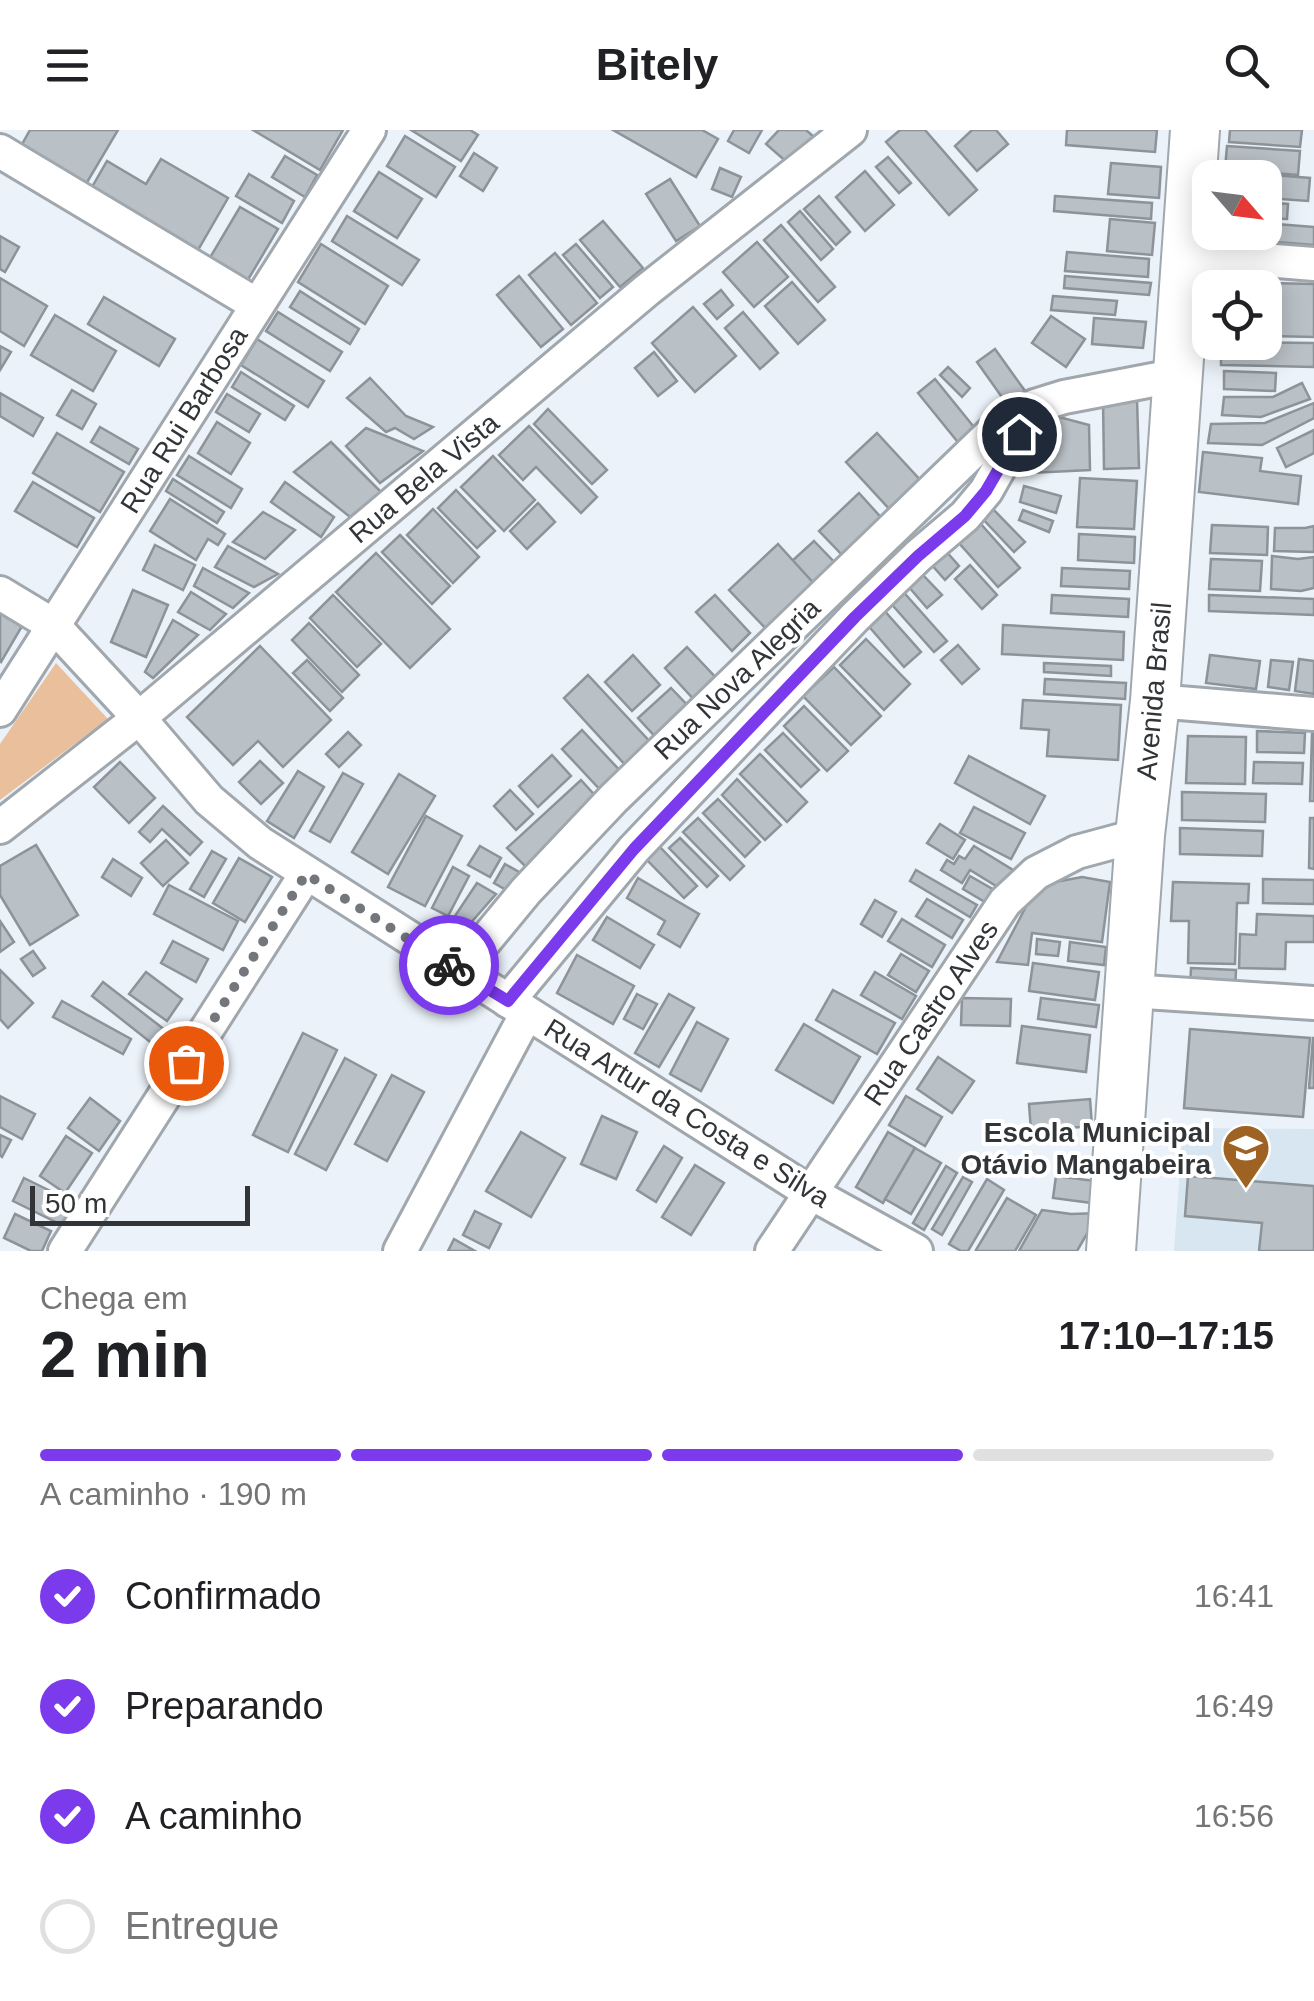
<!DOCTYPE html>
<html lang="pt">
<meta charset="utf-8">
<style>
:root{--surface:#fff;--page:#f2f2f2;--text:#202124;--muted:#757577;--line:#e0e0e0;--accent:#7c3aed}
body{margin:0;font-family:Helvetica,sans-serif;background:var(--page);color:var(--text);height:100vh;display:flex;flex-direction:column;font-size:38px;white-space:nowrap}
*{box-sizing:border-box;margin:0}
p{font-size:32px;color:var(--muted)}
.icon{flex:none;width:55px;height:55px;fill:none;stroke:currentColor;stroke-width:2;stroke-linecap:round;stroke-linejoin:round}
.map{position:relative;height:1121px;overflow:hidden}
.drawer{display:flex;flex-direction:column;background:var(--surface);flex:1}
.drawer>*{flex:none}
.needle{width:65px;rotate:118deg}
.buttons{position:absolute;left:1192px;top:30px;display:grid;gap:20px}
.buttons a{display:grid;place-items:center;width:90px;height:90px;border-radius:20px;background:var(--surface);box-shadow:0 5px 25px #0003;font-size:50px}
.scale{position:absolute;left:30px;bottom:25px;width:220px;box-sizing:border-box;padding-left:10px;border:5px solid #323537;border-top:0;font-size:28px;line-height:35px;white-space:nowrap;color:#323537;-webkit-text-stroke:8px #fff;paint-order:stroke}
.pin{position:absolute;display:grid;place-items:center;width:85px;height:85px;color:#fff;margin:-42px;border:5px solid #fff;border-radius:50%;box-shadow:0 2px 10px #0007}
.courier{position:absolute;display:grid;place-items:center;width:100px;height:100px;margin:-50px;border:8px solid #7c3aed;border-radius:50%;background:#fff;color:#222;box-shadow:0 2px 12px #0007}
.summary em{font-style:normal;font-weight:600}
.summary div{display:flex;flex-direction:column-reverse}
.summary{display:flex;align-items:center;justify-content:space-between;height:170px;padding:0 40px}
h1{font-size:65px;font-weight:600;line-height:75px}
.bar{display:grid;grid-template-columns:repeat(4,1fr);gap:15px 10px;align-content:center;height:120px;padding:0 40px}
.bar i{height:12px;border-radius:8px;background:var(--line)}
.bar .on{background:var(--accent)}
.bar p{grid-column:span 4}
ol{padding:0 40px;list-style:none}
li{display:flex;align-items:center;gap:30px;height:110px}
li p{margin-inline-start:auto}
li .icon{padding:10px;border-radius:50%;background:var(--accent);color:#fff;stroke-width:4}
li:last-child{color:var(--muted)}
li i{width:55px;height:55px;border:5px solid var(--line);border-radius:50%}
header{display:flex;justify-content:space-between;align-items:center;height:130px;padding:0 40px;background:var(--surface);font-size:45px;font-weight:600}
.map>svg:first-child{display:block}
.built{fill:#d7e6f0}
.green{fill:#e9c09b}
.building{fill:#b9c0c6;stroke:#8c9399;stroke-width:2.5}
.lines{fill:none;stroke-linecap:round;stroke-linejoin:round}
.street-casing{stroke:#a0a7ad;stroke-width:38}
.secondary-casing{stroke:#a0a7ad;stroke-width:52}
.street{stroke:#fff;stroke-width:32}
.secondary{stroke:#fff;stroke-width:48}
.done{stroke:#73777b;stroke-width:10;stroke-dasharray:0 18}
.route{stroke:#7c3aed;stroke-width:12}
.labels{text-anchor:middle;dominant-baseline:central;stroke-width:8;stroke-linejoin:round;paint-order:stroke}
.street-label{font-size:28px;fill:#323537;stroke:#fff}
.poi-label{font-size:28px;font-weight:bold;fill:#323537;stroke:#fff;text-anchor:end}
</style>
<header><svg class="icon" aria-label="menu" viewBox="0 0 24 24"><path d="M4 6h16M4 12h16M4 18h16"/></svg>Bitely<svg class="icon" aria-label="search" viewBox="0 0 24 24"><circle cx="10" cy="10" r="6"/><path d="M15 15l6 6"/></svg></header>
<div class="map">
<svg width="1314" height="1121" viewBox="0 0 1314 1121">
<rect width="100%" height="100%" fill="#ebf2f9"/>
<path class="built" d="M1183,998L1314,999V1121H1174Z"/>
<path class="green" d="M56,533L108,589L0,670V614Z"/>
<g class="building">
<path d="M30,0H118L86,54L21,16Z"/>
<path d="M253,0H343L320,40Z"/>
<path d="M411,0H470L478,5L461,31Z"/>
<path d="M613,0H702L718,9L696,47Z"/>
<path d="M734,0H762L749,23L728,11Z"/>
<path d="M779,0H806L814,7L790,35L766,14Z"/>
<path d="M900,0H925L977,60L949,85L886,12Z"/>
<path d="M972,0H996L1008,14L977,41L955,16Z"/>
<path d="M1067,0H1157L1155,22L1066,15Z"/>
<path d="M1230,0H1302L1300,17L1229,12Z"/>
<path d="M405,6L455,37L436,67L387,36Z"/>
<path d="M1227,16L1300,21L1298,45L1225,39Z"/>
<path d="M474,23L497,38L483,61L460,46Z"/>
<path d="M285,26L317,45L305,67L272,47Z"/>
<path d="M888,27L911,53L899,63L876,37Z"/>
<path d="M161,29L228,68L194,127L88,64L107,31L146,54Z"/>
<path d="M1111,33L1161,37L1159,68L1108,64Z"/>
<path d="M720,38L741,47L732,67L712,59Z"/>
<path d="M865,41L894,75L865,101L836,67Z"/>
<path d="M1226,41L1310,48L1308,71L1265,68V48H1226Z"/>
<path d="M379,42L422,69L397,108L354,81Z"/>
<path d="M249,44L294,71L282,93L236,66Z"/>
<path d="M670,49L700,96L676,111L646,64Z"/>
<path d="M819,66L850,102L836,115L804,79Z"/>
<path d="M1055,66L1152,73L1151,89L1054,81Z"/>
<path d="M1265,72L1288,74L1287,89L1265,88Z"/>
<path d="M240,77L278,99L246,153L208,131Z"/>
<path d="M800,81L833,119L821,130L788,92Z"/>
<path d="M347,86L419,130L402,155L332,111Z"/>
<path d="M1110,89L1155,93L1152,125L1107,121Z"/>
<path d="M603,91L643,138L620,157L580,110Z"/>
<path d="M1265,93L1314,97V115L1223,108V102H1265Z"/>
<path d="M781,95L835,157L818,172L764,110Z"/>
<path d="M0,106L19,117L5,142L0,139Z"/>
<path d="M757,112L788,147L754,177L723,142Z"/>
<path d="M321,114L388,156L365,194L298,152Z"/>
<path d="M576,114L613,157L600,168L563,125Z"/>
<path d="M1067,122L1149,129L1148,147L1065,141Z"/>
<path d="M555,123L597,173L571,195L529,145Z"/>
<path d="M519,146L563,199L541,217L497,165Z"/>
<path d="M1065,146L1151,153L1149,165L1064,158Z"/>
<path d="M0,148L47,176L24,216L0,201Z"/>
<path d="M792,152L825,190L798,214L765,176Z"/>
<path d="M1219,152L1314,154V207L1265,206V158H1218Z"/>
<path d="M721,160L733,175L717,189L704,174Z"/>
<path d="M300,161L359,199L350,214L290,177Z"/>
<path d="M1053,166L1117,171L1115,185L1051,180Z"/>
<path d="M104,167L175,209L159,236L88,194Z"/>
<path d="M693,177L736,226L695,262L652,213Z"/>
<path d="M278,182L342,222L330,241L266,201Z"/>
<path d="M743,182L778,223L760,239L725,198Z"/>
<path d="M55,185L116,221L93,261L31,225Z"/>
<path d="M1051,186L1085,209L1066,237L1032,213Z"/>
<path d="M1094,188L1146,192L1143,218L1092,214Z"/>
<path d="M257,209L324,251L308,277L241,235Z"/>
<path d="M1221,212L1314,213V237L1221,235Z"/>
<path d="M0,216L11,222L0,240Z"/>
<path d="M995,219L1028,265L1009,277L977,232Z"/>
<path d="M654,222L677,251L658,266L635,238Z"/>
<path d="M948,237L970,258L962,267L940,245Z"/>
<path d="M1224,241L1276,243L1275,261L1224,259Z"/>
<path d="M241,242L294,276L285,290L232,257Z"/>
<path d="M370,248L406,286L433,297L414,309L395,298L386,302L347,268Z"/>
<path d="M935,249L978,302L961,316L918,263Z"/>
<path d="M1302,253L1310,269L1261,287L1222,285L1224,267H1273Z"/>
<path d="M72,260L96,274L82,299L57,285Z"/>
<path d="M0,263L43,288L33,306L0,286Z"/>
<path d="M227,264L260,284L249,302L216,282Z"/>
<path d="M1137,268L1139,338L1104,339L1103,269Z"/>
<path d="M1314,273V288L1262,315L1208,313L1211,294L1265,293Z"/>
<path d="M548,279L607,340L592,354L534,294Z"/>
<path d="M1059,287L1089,295L1090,340L1030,343L1033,315Z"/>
<path d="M217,292L250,313L231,344L198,323Z"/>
<path d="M529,296L597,367L581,383L536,337L523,350L499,325Z"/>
<path d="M100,297L138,319L129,334L91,312Z"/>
<path d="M366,298L423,321L380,353L346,316Z"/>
<path d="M1314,300V323L1286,337L1277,318Z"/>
<path d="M57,303L124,342L100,382L33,343Z"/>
<path d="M877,303L923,353L892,382L846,332Z"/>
<path d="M331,312L381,362L350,387L294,342Z"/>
<path d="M1203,322L1262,328L1260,341L1301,346L1298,374L1199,362Z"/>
<path d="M189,326L242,359L231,378L177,345Z"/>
<path d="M493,326L535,370L504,401L461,357Z"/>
<path d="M1080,348L1137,351L1134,399L1077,397Z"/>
<path d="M173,349L224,382L217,393L166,361Z"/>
<path d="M33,352L94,388L77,417L15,381Z"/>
<path d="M285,352L334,387L321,407L271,372Z"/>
<path d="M1024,356L1061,366L1056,383L1020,372Z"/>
<path d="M456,360L495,401L477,418L438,378Z"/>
<path d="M859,363L887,394L848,431L819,401Z"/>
<path d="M170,369L225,404L218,415L208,409L196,430L150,401Z"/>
<path d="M538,373L555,392L527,419L510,401Z"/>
<path d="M991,377L1025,412L1014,422L981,387Z"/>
<path d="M433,379L479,427L453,453L407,405Z"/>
<path d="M1023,380L1053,391L1049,402L1019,390Z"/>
<path d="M263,382L295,400L265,429L233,412Z"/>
<path d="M980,393L1020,438L998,457L959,413Z"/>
<path d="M1212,395L1268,397L1267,425L1210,423Z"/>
<path d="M1314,396V422L1274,421L1275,398H1305Z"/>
<path d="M1079,404L1135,407L1134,433L1078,430Z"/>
<path d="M400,405L450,456L432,474L382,422Z"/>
<path d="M814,411L839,437L817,457L792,431Z"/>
<path d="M778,414L817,457L769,502L729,460Z"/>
<path d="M155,415L195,435L183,460L143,440Z"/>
<path d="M228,416L278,444L254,457L215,437Z"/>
<path d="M945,420L959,436L945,450L931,434Z"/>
<path d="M376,423L450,499L410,538L336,462Z"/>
<path d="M1272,426L1298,429L1314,427V458L1301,461L1271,459Z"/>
<path d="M1211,429L1262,431L1260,461L1209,459Z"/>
<path d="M970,435L997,465L982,479L955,449Z"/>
<path d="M203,438L249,463L233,478L194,456Z"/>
<path d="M1062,438L1130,441L1129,459L1061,456Z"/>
<path d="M922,444L942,465L927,478L908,456Z"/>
<path d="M899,457L947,511L934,522L886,468Z"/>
<path d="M133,460L168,475L146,527L111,512Z"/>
<path d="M191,462L226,484L210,500L178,482Z"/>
<path d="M333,465L381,514L357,537L310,488Z"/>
<path d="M715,465L750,503L732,521L696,482Z"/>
<path d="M1052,465L1129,469L1128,487L1051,483Z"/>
<path d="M1209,465L1314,469V485L1209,481Z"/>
<path d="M882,478L921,522L904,537L865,492Z"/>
<path d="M0,480L25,491L1,532L0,531Z"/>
<path d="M173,490L198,505L153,548L145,542Z"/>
<path d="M309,493L359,545L342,562L292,510Z"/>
<path d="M1003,495L1124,502L1123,530L1002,524Z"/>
<path d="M866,509L910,554L884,580L840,535Z"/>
<path d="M958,515L979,539L962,554L941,530Z"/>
<path d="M260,516L331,590L283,637L258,611L233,635L187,587Z"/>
<path d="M687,517L721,553L698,574L665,538Z"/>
<path d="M633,525L660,555L632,581L605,552Z"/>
<path d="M1210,525L1260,531L1256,559L1206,553Z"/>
<path d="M1299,529L1314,531V564L1295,561Z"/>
<path d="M307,530L343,568L330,581L293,543Z"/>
<path d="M1271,530L1293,532L1289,560L1268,557Z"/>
<path d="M1044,533L1111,536V546L1044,542Z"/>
<path d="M834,537L881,586L851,615L803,566Z"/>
<path d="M588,545L653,615L628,638L564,568Z"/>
<path d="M1045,549L1126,553L1125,569L1044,564Z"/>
<path d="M671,558L694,582L661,613L638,588Z"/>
<path d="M1023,570L1121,575L1118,630L1047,626L1049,600L1021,598Z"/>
<path d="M804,576L848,621L827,641L784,596Z"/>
<path d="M582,600L625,646L605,665L562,619Z"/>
<path d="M1257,601L1305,603L1304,623L1257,622Z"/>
<path d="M348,602L361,615L339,637L326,624Z"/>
<path d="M783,603L819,640L801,657L765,620Z"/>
<path d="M1312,604H1314V671H1310Z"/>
<path d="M1188,606L1246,607L1245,654L1186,653Z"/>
<path d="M760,624L807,672L787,692L740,644Z"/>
<path d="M552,625L571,646L538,677L519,656Z"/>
<path d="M969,626L1045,666L1030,694L955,653Z"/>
<path d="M260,631L283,653L261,674L239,652Z"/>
<path d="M120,632L155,668L129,693L94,657Z"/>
<path d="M1254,632L1303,633L1302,654L1253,653Z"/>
<path d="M298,641L324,657L294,708L267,691Z"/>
<path d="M343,643L363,654L330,712L310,701Z"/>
<path d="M399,644L435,666L388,744L352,722Z"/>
<path d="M737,649L781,695L765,710L722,665Z"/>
<path d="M581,650L600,671L528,739L507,718Z"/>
<path d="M510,660L533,684L516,700L494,676Z"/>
<path d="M1182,662L1266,664L1265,692L1182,690Z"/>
<path d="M718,669L760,712L745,727L703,683Z"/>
<path d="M163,676L202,712L190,725L162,699L150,712L139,702Z"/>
<path d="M974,677L1025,703L1011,729L960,703Z"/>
<path d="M426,686L462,706L425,776L388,757Z"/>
<path d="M698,688L744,736L730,750L683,702Z"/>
<path d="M1310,688H1314V739L1309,738Z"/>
<path d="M940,694L965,710L953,729L927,713Z"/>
<path d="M1180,698L1263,701L1262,726L1180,724Z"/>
<path d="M680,708L718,746L707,757L669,718Z"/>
<path d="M166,710L188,733L163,756L141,733Z"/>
<path d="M36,715L78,785L30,815L0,765V736Z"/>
<path d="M480,716L501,728L490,747L468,735Z"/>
<path d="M974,716L1013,740L1001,759L970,740L962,753L941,740L947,730L954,734L959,726L965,729Z"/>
<path d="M660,717L697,756L684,768L647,730Z"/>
<path d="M212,721L226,729L204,767L190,759Z"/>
<path d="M239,728L272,747L245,792L213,773Z"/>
<path d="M113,729L142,748L131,766L102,747Z"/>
<path d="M505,734L519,742L508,761L494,753Z"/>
<path d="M453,737L469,746L448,786L432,778Z"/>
<path d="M916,740L977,775L970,787L910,751Z"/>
<path d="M970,746L1003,765L995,778L963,759Z"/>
<path d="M1082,747L1110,752L1102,812L1032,803L1028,835L997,832L1031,767L1050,753Z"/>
<path d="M638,748L699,784L680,817L658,804L665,791L627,768Z"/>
<path d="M1263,749L1314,750V774L1263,773Z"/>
<path d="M1173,752L1249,754L1248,773H1237L1235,834L1188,833L1189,791H1171Z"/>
<path d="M477,753L496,764L468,796L453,789Z"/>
<path d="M169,755L238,791L223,820L154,784Z"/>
<path d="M927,769L963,790L952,808L916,786Z"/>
<path d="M875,770L896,782L882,807L861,794Z"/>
<path d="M1257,784L1314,786V812H1286L1285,839L1239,838L1240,804L1256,805Z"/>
<path d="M607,787L654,815L640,838L593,810Z"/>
<path d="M902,789L945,815L932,837L888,811Z"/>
<path d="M0,791L14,812L0,822Z"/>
<path d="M1037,809L1060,812L1058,826L1036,824Z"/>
<path d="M173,811L208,829L196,852L161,833Z"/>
<path d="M1070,812L1106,817L1104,835L1068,831Z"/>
<path d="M33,821L45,838L33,846L21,829Z"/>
<path d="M901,824L929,841L916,862L888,845Z"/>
<path d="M577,825L634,856L613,894L557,863Z"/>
<path d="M1033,833L1099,842L1095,870L1029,861Z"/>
<path d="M1191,838L1236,840L1235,861L1190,860Z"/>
<path d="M0,840L33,873L8,898L0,889Z"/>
<path d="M146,842L182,869L167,891L129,864Z"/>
<path d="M875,842L916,866L902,889L861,865Z"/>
<path d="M103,852L165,900L154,915L92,866Z"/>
<path d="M833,860L895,893L877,924L816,890Z"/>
<path d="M637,864L657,874L643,899L624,889Z"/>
<path d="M669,864L694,878L659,937L635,923Z"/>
<path d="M962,868L1011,869L1010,896L961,895Z"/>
<path d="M1041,868L1099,875L1096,897L1038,889Z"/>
<path d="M62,871L131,909L123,924L53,887Z"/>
<path d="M697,892L728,909L701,961L670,944Z"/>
<path d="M804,894L860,927L833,973L776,940Z"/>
<path d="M1022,896L1090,905L1086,942L1017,933Z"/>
<path d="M1190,899L1310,908L1303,987L1184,978Z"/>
<path d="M303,903L337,920L288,1022L253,1005Z"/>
<path d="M1313,908H1314V958H1309Z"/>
<path d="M938,927L974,951L952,983L917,959Z"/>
<path d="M345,928L376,945L326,1040L295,1024Z"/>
<path d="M392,945L424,962L387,1031L355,1014Z"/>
<path d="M0,966L35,984L22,1009L0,997Z"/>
<path d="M906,966L942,987L925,1016L889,995Z"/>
<path d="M90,968L120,991L99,1021L68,998Z"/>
<path d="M1090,969L1092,996L1031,1001L1029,974Z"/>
<path d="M602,986L637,1002L616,1049L581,1034Z"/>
<path d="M521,1002L565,1028L531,1087L486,1061Z"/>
<path d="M888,1002L915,1018L883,1073L856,1057Z"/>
<path d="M0,1005L11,1010L2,1027L0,1025Z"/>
<path d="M66,1006L92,1023L65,1063L40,1046Z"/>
<path d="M664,1016L682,1028L656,1072L637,1060Z"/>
<path d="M915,1018L941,1033L911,1084L885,1069Z"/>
<path d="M695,1035L724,1053L691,1105L662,1087Z"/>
<path d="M946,1036L957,1043L924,1100L913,1093Z"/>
<path d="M1056,1046L1095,1051L1092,1073L1053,1068Z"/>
<path d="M1188,1046L1314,1056V1121H1259L1262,1093L1185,1086Z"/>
<path d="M963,1047L972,1052L942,1105L932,1099Z"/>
<path d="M24,1048L77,1074L66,1097L13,1071Z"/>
<path d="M987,1049L1004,1060L968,1121H961L949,1114Z"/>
<path d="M1007,1068L1036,1085L1015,1121H978L976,1120Z"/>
<path d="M1042,1080L1071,1084L1099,1083L1077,1121H1019Z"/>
<path d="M475,1081L501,1094L489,1118L463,1105Z"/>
<path d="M15,1084L51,1101L42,1121H31L4,1108Z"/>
<path d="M454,1109L475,1121H448Z"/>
</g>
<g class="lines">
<g class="street-casing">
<g id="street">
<path d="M0,21L257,175"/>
<path d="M1188,124L1314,134"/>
<path d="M0,463L53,495L139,588L209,670L260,713L811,1063L916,1121"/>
<path d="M1155,571L1314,584"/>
<path d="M0,580L369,0"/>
<path d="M0,697L139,588L647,160L850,0"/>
<path d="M460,841L526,761L614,668L993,302L1035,276L1064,267L1179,245"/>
<path d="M1129,861L1314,873"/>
<path d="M508,871L634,719L855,487L918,426L965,386L986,361L1032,280"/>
<path d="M65,1121L306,744"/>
<path d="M400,1121L527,883"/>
<path d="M772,1121L1005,772L1036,743L1077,722L1140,705"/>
</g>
</g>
<g class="secondary-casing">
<path id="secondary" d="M1111,1121L1140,705L1155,571L1195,0"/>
</g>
<use href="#street" class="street"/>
<use href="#secondary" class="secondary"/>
</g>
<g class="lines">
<path class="done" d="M186,933L306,744L449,835"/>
<path class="route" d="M449,835L508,871L634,719L855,487L918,426L965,386L986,361L1019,304"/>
</g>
<defs>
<g id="school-pin" transform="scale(2.5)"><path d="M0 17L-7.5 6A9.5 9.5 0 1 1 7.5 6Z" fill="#9e6323" stroke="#fff"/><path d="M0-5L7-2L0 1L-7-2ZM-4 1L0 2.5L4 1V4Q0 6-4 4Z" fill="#fff"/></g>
</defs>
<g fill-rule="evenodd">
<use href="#school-pin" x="1246" y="1018"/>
</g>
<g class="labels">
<g class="street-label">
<text transform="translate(184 290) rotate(-58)">Rua Rui Barbosa</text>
<text transform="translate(424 348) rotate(-40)">Rua Bela Vista</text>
<text transform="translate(737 549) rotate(-44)">Rua Nova Alegria</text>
<text transform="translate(1154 561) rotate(-85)">Avenida Brasil</text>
<text transform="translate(931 883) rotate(-56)">Rua Castro Alves</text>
<text transform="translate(687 983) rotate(32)">Rua Artur da Costa e Silva</text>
</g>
<g class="poi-label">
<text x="1211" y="1002">Escola Municipal<tspan x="1211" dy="32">Otávio Mangabeira</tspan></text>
</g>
</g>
</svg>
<div class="buttons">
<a><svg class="needle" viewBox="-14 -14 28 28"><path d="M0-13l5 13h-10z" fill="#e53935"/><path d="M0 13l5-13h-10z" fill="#757577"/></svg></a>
<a><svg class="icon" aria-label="locate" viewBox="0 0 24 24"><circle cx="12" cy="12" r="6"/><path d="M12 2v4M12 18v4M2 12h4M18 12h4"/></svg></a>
</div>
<div class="scale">50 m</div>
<div class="pin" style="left:186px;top:933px;background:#ea580c"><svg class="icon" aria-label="bag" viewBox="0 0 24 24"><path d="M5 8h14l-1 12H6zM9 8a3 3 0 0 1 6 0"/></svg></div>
<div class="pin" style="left:1019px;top:304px;background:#1f2937"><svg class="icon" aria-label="home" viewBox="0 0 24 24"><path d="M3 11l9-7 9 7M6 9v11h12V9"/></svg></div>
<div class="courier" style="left:449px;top:835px"><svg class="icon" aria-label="bike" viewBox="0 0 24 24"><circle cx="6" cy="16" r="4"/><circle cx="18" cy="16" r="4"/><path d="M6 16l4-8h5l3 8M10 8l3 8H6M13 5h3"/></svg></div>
</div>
<section class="drawer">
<div class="summary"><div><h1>2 min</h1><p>Chega em</p></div><em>17:10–17:15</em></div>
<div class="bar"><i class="on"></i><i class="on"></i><i class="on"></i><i></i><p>A caminho · 190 m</p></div>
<ol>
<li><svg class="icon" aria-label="check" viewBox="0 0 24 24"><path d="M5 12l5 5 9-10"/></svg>Confirmado<p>16:41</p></li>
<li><svg class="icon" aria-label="check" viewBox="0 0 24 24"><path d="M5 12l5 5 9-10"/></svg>Preparando<p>16:49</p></li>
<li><svg class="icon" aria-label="check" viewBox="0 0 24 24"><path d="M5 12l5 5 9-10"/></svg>A caminho<p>16:56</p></li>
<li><i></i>Entregue</li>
</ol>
</section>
